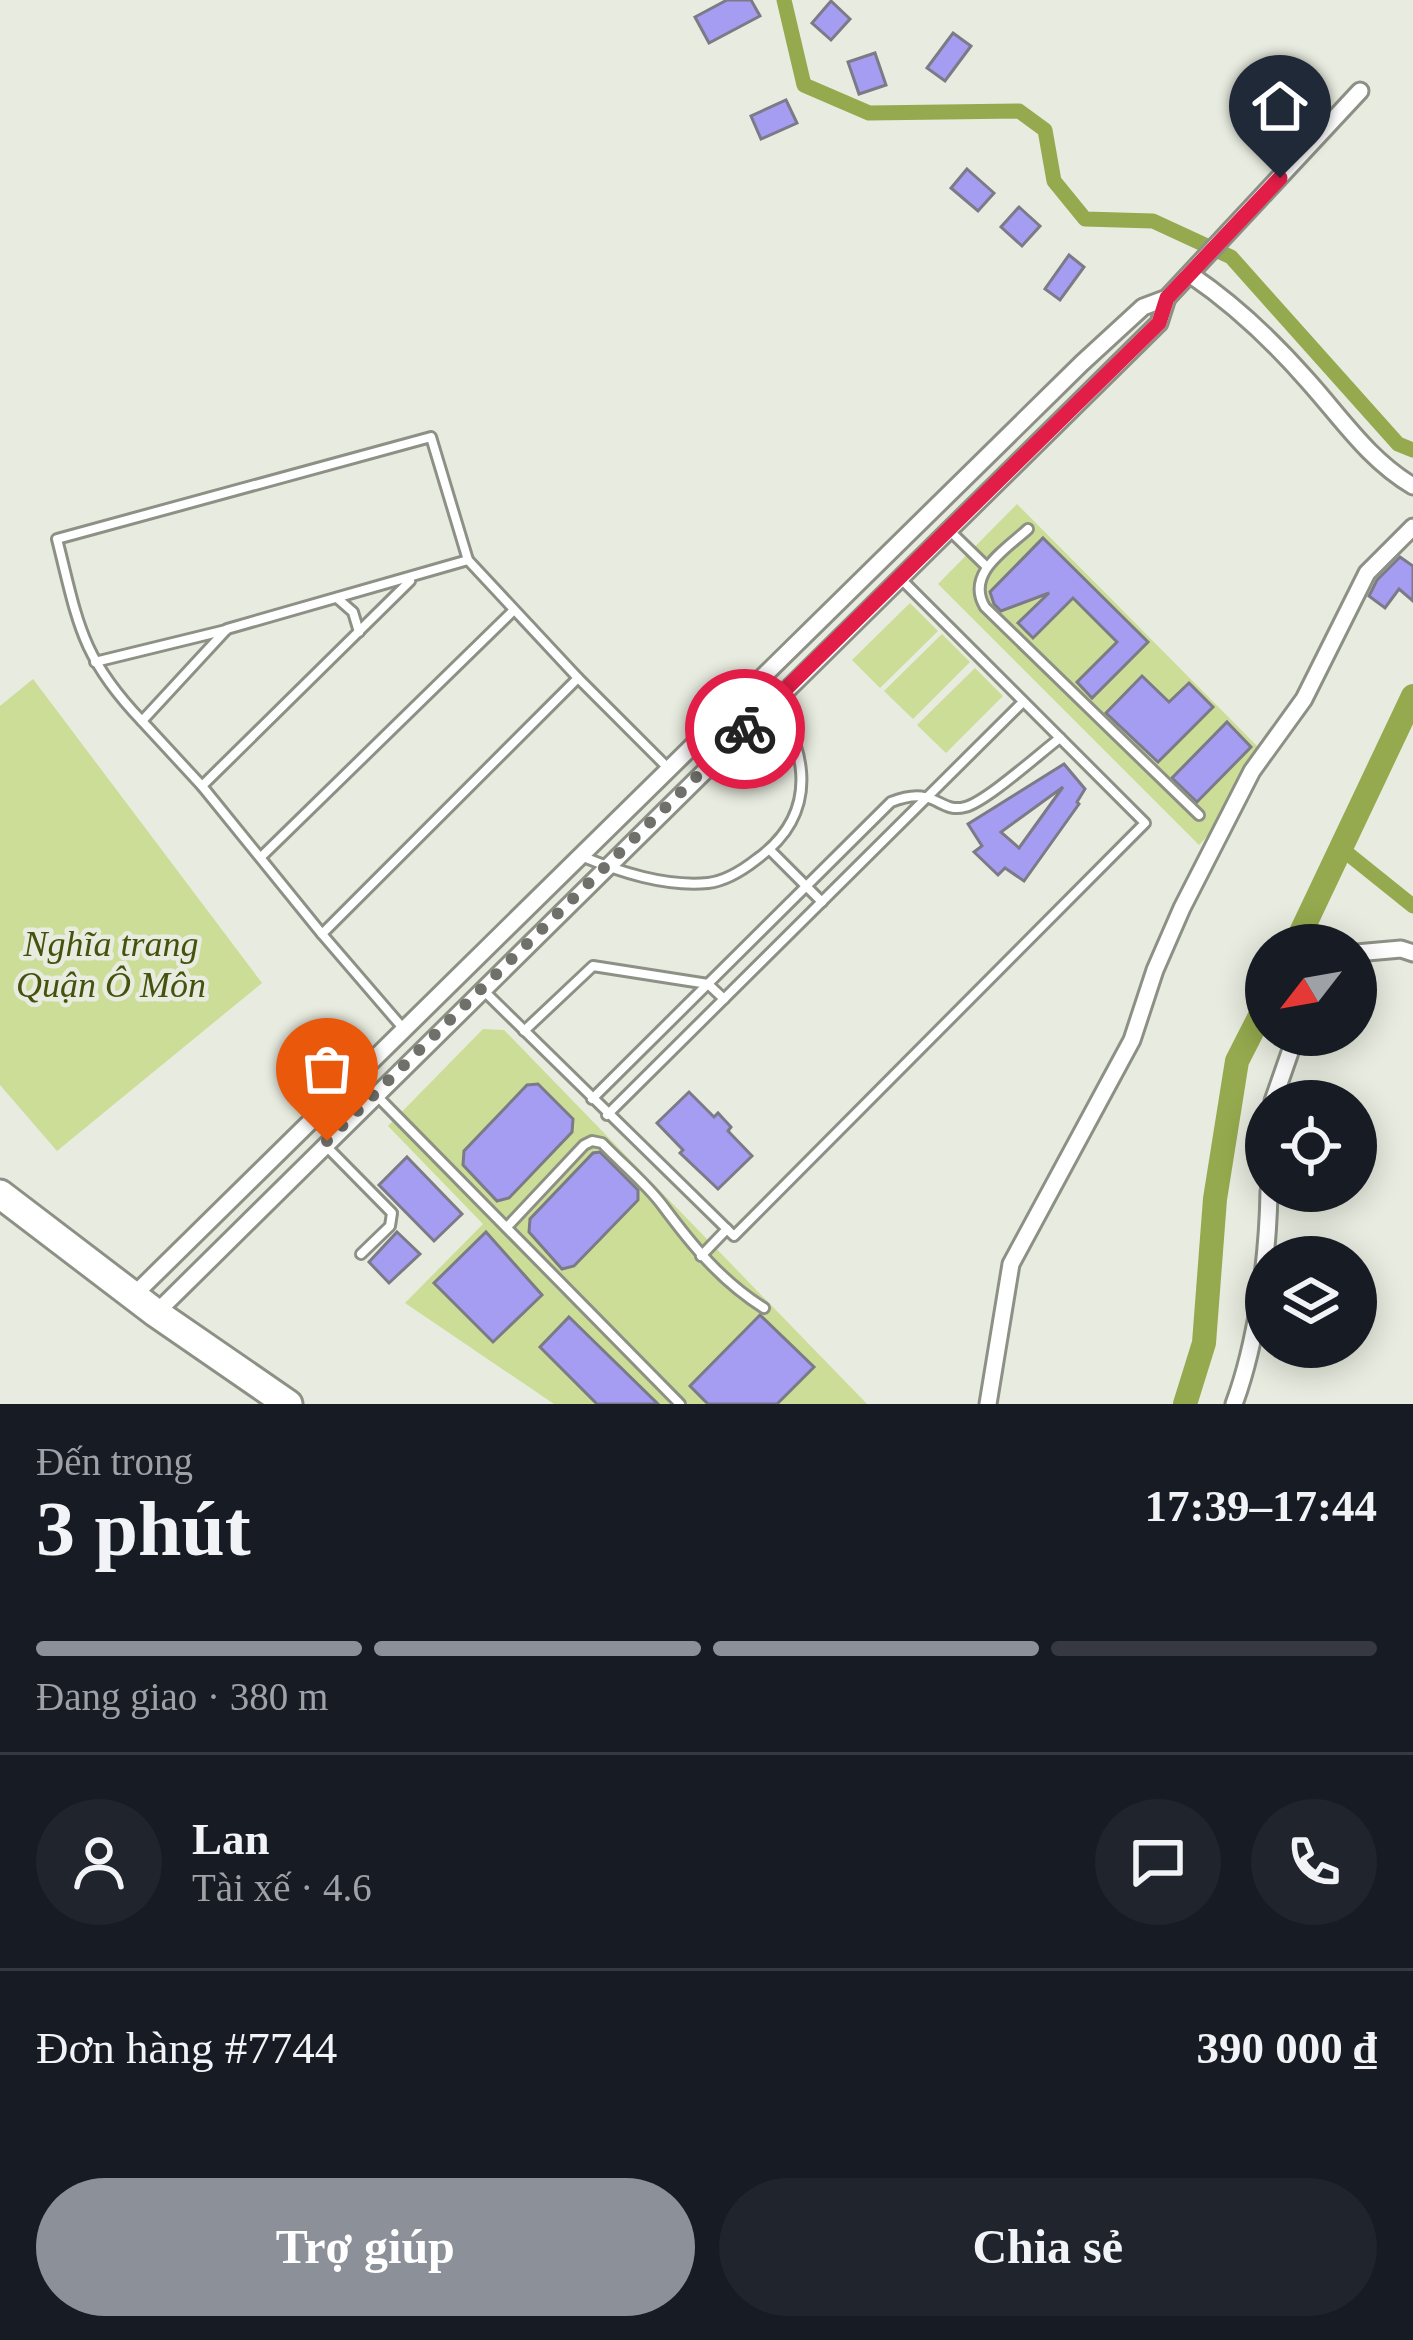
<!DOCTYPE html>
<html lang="vi">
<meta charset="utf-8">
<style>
:root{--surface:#171b24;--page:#20242c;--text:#f1f3f6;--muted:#9ea1a6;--line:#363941;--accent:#8c9099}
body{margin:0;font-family:Georgia,serif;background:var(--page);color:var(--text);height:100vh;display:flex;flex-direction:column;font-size:45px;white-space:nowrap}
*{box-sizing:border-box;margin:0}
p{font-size:39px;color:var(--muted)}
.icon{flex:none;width:66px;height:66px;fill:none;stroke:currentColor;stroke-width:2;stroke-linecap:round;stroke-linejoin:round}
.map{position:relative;height:1404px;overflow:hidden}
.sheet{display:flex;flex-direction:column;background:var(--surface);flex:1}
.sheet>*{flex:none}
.needle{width:78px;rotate:239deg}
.buttons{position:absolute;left:1245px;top:924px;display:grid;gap:24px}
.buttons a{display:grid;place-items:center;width:132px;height:132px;border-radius:50%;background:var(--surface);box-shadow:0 6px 30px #0003;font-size:60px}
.pin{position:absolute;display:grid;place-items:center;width:102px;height:102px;color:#fff;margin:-123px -51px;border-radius:50% 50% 50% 0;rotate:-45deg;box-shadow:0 0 12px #0007}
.pin .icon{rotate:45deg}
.courier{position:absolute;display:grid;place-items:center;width:120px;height:120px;margin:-60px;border:9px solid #e11d48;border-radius:50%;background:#fff;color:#222;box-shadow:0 3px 15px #0007}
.overview em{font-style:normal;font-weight:700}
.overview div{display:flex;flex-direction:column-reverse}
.overview{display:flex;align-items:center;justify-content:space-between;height:204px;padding:0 36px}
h1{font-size:78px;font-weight:700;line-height:90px}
.bar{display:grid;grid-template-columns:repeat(4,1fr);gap:18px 12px;align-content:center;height:144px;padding:0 36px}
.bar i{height:15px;border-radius:9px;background:var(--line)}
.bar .current{background:var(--accent)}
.bar p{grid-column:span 4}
.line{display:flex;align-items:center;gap:30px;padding:0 36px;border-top:3px solid var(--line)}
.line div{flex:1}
.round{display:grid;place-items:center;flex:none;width:126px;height:126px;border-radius:63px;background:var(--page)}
.primary-button{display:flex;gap:24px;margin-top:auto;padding:24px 36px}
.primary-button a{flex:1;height:138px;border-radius:72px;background:var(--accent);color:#fff;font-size:48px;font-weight:700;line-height:138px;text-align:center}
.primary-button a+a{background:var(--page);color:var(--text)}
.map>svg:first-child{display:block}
.green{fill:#cbdd97}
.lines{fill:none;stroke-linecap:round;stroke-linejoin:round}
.canal{stroke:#95aa4e;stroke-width:15}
.river{stroke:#95aa4e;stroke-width:24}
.building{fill:#a59df2;stroke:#7b7a86;stroke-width:3;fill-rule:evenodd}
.lane-casing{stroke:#8d9185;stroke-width:14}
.street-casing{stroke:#8d9185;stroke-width:21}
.highway-casing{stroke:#8d9185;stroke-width:33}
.lane{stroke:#fff;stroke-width:8}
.street{stroke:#fff;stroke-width:15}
.highway{stroke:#fff;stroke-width:27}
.done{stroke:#6e7069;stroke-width:12;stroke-dasharray:0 21.6}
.route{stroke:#e11d48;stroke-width:15}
.labels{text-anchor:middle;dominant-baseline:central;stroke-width:9;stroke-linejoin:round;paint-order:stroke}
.park-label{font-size:36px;font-style:italic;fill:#45520d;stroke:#e8ebdf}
</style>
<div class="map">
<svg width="1413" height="1404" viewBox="0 0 1413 1404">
<rect width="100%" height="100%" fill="#e8ebdf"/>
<g class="green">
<path d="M1017,504L1261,750C1237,781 1226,819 1199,845L938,584Z"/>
<path d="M910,603L938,631L880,688L852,660Z"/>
<path d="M942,634L970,662L913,719L884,691Z"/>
<path d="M975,668L1003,696L946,753L917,725Z"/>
<path d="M33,679L262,983L57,1151L0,1085V706Z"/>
<path d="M483,1029L504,1030L867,1404H554L405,1303L483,1224L388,1126Z"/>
</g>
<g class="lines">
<g class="canal">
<path d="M784,0L804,85L869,113L1019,111L1045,130L1054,181L1085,219L1153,221L1231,257L1398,444L1413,450"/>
<path d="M1342,849L1413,906"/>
</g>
<g class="river">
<path d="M1295,945L1413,696"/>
<path d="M1185,1404L1204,1343L1215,1199L1237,1061L1266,1004"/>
</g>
</g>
<g class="building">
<path d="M727,0H751L760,16L709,43L695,17Z"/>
<path d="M831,1L850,19L831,40L812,23Z"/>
<path d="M953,33L971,46L945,81L927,68Z"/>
<path d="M875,53L886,85L859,94L848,62Z"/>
<path d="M786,100L797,123L761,139L751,116Z"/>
<path d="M967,169L994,193L978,211L951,188Z"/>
<path d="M1019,207L1040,226L1022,246L1001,227Z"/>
<path d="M1069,255L1084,267L1060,300L1045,289Z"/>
<path d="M1043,538L1148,642L1092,698L1077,682L1117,642L1073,598L1033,638L1018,623L1049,593L1001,611L994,604L990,592Z"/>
<path d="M1400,557L1413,566V601L1399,589L1385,608L1369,596L1377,580Z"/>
<path d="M1142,676L1169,702L1189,683L1213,707L1158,762L1106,713Z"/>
<path d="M1227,722L1251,747L1197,802L1172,778Z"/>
<path d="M1064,764L1085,789L1077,802L1079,804L1024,881L1005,868L998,875L974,852L982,846L968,824ZM1063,787L1019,848L1001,832Z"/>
<path d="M538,1084L573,1119L572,1132L509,1198L497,1201L463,1165L464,1151L527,1085Z"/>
<path d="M689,1092L714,1117L718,1113L731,1127L728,1131L752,1156L718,1189L680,1153L683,1150L657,1123Z"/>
<path d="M600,1152L638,1190V1200L574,1266L562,1269L529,1232L530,1219L593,1153Z"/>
<path d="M407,1157L462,1214L434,1241L379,1185Z"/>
<path d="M397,1232L420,1254L389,1283L369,1262Z"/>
<path d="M486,1232L542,1295L493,1342L434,1283Z"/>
<path d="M760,1315L814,1367L777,1404H708L690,1386Z"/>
<path d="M569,1317L658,1404H597L540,1347Z"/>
</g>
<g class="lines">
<g class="lane-casing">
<g id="lane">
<path d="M1028,529C1005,550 965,574 985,607L1199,815"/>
<path d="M949,530L987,567"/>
<path d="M337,598L353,612L359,632"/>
<path d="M95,662L226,630"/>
<path d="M142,721C80,656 78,622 57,539L431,437L468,560"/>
<path d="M202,786L410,581"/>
<path d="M770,850L822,902"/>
<path d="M581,856C620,872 665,887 708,883C726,881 743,870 757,859C826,809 805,738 759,680"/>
<path d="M261,857L513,611"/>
<path d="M322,934L202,786L142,721L227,629L468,560L578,678"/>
<path d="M483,990L734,1236L1145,823L900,578"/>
<path d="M402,1027L322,934L578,678L669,769"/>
<path d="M524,1031L593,966L708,984L724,999"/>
<path d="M378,1097L680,1404"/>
<path d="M592,1099L891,802C936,784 938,814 965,807C986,802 1040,753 1060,738"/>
<path d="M607,1115L1023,702"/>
<path d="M326,1146L392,1213L390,1226L361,1254"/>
<path d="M507,1227L584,1145L592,1141L602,1143C622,1164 646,1183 663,1206C692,1245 721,1281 764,1308"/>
<path d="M701,1256L727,1229"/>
</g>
</g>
<g class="street-casing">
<g id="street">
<path d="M1191,275C1235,305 1273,341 1308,381C1342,419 1369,460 1413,486"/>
<path d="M1356,953L1401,949L1413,953"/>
<path d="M1273,1101L1296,1035"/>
<path d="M133,1296L1082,363L1143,307L1167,298L1360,91"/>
<path d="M156,1313L1159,323L1167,298"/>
<path d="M988,1404L1011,1264L1132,1040L1155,970L1182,908L1252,771L1304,699L1367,573L1413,527"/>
<path d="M1234,1404C1257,1342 1268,1257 1269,1191"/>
</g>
</g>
<g class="highway-casing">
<path id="highway" d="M0,1194L156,1313L288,1404"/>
</g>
<use href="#lane" class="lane"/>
<use href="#street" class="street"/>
<use href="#highway" class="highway"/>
</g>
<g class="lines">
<path class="done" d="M327,1141L745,729"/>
<path class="route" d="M745,729L1159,323L1167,298L1280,178"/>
</g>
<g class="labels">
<g class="park-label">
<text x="111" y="944">Nghĩa trang<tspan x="111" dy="41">Quận Ô Môn</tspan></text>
</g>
</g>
</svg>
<div class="buttons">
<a><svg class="needle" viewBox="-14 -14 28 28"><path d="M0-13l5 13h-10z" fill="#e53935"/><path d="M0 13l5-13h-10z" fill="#9ea1a6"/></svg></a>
<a><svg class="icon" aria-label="locate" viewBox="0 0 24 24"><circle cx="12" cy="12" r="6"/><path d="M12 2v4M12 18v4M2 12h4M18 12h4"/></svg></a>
<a><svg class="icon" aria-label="layers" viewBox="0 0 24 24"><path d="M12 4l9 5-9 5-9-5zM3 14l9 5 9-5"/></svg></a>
</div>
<div class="pin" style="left:327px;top:1141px;background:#ea580c"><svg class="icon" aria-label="bag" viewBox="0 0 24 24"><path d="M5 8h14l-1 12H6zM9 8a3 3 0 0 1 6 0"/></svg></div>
<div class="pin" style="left:1280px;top:178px;background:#1f2937"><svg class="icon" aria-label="home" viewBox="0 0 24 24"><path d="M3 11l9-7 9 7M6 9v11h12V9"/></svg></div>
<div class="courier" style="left:745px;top:729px"><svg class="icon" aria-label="bike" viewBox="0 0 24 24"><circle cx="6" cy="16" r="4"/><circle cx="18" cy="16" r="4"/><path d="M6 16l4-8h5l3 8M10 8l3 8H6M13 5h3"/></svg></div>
</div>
<section class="sheet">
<div class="overview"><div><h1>3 phút</h1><p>Đến trong</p></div><em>17:39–17:44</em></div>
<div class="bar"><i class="current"></i><i class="current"></i><i class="current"></i><i></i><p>Đang giao · 380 m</p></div>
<div class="line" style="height:216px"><a class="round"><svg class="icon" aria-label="person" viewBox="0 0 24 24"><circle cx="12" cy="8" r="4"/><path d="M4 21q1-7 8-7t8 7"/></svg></a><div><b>Lan</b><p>Tài xế · 4.6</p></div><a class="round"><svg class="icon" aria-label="chat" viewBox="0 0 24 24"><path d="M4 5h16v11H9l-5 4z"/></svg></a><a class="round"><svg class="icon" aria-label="phone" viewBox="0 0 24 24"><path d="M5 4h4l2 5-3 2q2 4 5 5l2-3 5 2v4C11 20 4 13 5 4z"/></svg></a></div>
<div class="line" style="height:156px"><div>Đơn hàng #7744</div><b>390 000 ₫</b></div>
<div class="primary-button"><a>Trợ giúp</a><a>Chia sẻ</a></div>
</section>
